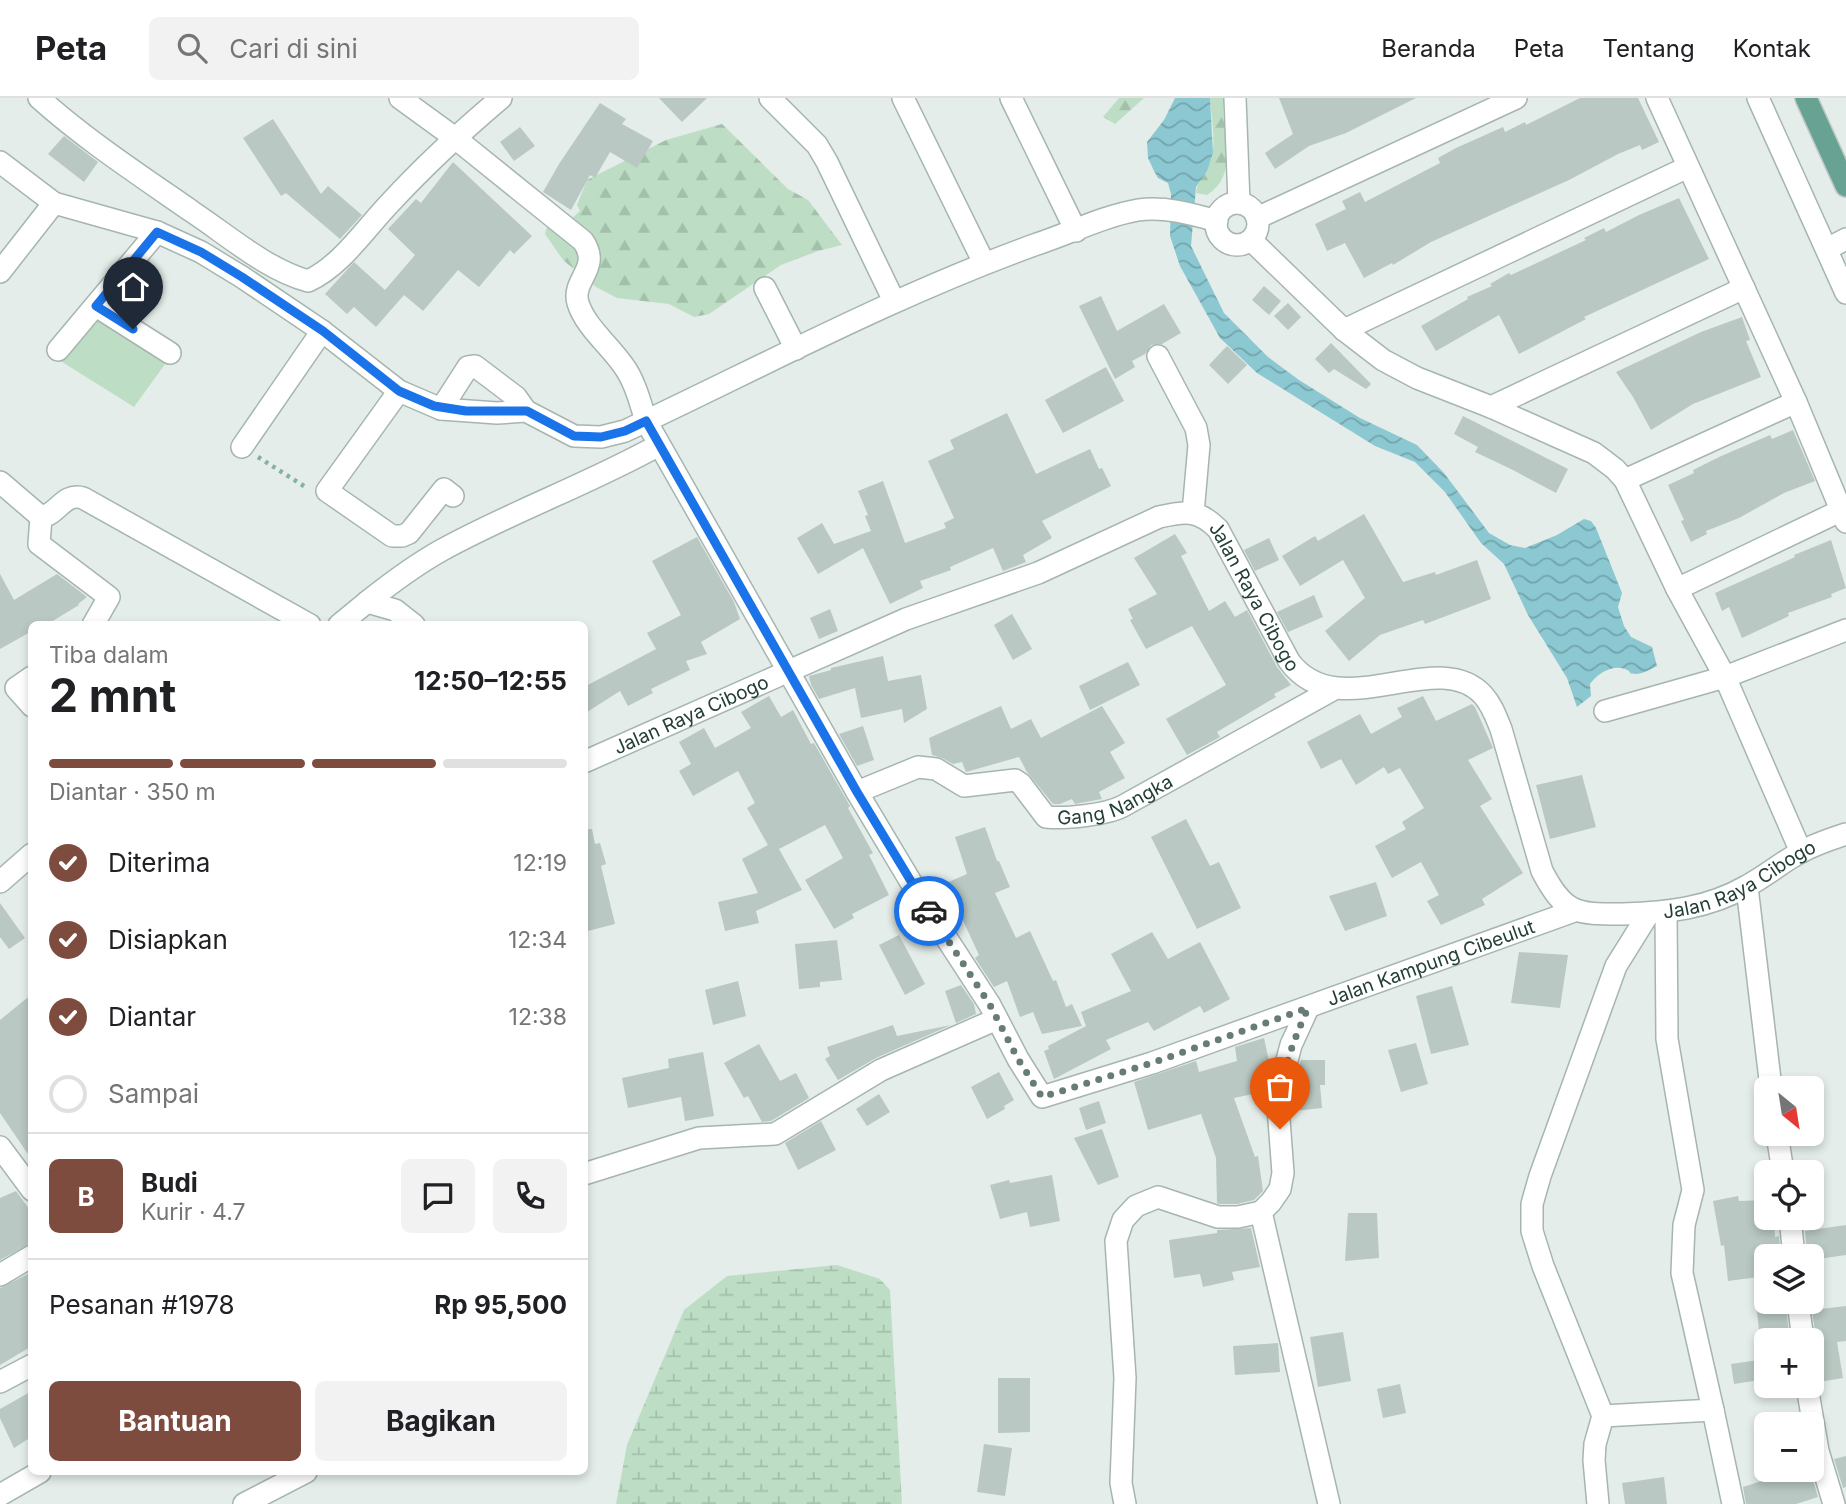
<!DOCTYPE html>
<html lang="id">
<meta charset="utf-8">
<style>
:root{--surface:#fff;--page:#f2f2f2;--text:#202124;--muted:#757577;--line:#e0e0e0;--accent:#7e4c3e}
body{margin:0;font-family:Inter,sans-serif;background:var(--page);color:var(--text);height:100vh;display:flex;flex-direction:column;font-size:26px;white-space:nowrap}
*{box-sizing:border-box;margin:0}
p{font-size:23px;color:var(--muted)}
.icon{flex:none;width:38px;height:38px;fill:none;stroke:currentColor;stroke-width:2;stroke-linecap:round;stroke-linejoin:round}
.map{position:relative;flex:1;overflow:hidden}
.drawer{position:absolute;left:28px;top:523px;width:560px;height:854px;display:flex;flex-direction:column;background:var(--surface);border-radius:10px;box-shadow:0 4px 10px #0003}
.drawer>*{flex:none}
.needle{width:46px;rotate:150deg}
.buttons{position:absolute;left:1754px;top:978px;display:grid;gap:14px}
.buttons a{display:grid;place-items:center;width:70px;height:70px;border-radius:10px;background:var(--surface);box-shadow:0 4px 10px #0003;font-size:35px}
.pin{position:absolute;display:grid;place-items:center;width:60px;height:60px;color:#fff;margin:-72px -30px;border-radius:50% 50% 50% 0;rotate:-45deg;box-shadow:0 0 7px #0007}
.pin .icon{rotate:45deg}
.courier{position:absolute;display:grid;place-items:center;width:70px;height:70px;margin:-35px;border:5px solid #1a73e8;border-radius:50%;background:#fff;color:#222;box-shadow:0 2px 9px #0007}
.head em{font-style:normal;font-weight:700}
.head div{display:flex;flex-direction:column-reverse}
.head{display:flex;align-items:center;justify-content:space-between;height:119px;padding:0 21px}
h1{font-size:46px;font-weight:700;line-height:52px}
.bar{display:grid;grid-template-columns:repeat(4,1fr);gap:10px 7px;align-content:center;height:84px;padding:0 21px}
.bar i{height:9px;border-radius:5px;background:var(--line)}
.bar .on{background:var(--accent)}
.bar p{grid-column:span 4}
.line{display:flex;align-items:center;gap:18px;padding:0 21px;border-top:2px solid var(--line)}
.line div{flex:1}
.round{display:grid;place-items:center;flex:none;width:74px;height:74px;border-radius:10px;background:var(--page)}
ol{padding:0 21px;list-style:none}
li{display:flex;align-items:center;gap:21px;height:77px}
li p{margin-inline-start:auto}
li .icon{padding:7px;border-radius:50%;background:var(--accent);color:#fff;stroke-width:4}
li:last-child{color:var(--muted)}
li i{width:38px;height:38px;border:4px solid var(--line);border-radius:50%}
.button{display:flex;gap:14px;margin-top:auto;padding:14px 21px}
.button a{flex:1;height:80px;border-radius:10px;background:var(--accent);color:#fff;font-size:28px;font-weight:700;line-height:80px;text-align:center}
.button a+a{background:var(--page);color:var(--text)}
header{display:flex;align-items:center;gap:42px;box-sizing:border-box;height:98px;padding:0 35px;background:var(--surface);border-bottom:2px solid var(--line)}
header strong{font-size:33px}
nav{display:flex;gap:38px;margin-inline-start:auto;font-size:24px}
.search{width:490px;height:63px;background:var(--page);display:flex;align-items:center;gap:18px;box-sizing:border-box;padding:0 24px;border-radius:10px;color:var(--muted);font-size:26px}
.map>svg:first-child{display:block}
.forest{fill:url(#forest-firs)}
.wetland{fill:url(#wetland-marsh)}
.park{fill:#bddec5}
.water{fill:url(#water-waves)}
.building{fill:#b9c8c2}
.lines{fill:none;stroke-linecap:round;stroke-linejoin:round}
.minor-casing{stroke:#a6b5b0;stroke-width:24}
.major-casing{stroke:#c1c9c7;stroke-width:24}
.path{stroke:#84b1a2;stroke-width:4.5;stroke-dasharray:3.5 5;stroke-linecap:butt}
.minor{stroke:#fff;stroke-width:21}
.major{stroke:#68a293;stroke-width:21}
.done{stroke:#677c75;stroke-width:7;stroke-dasharray:0 12.6}
.route{stroke:#1a73e8;stroke-width:9}
.labels{text-anchor:middle;dominant-baseline:central;stroke-width:7;stroke-linejoin:round;paint-order:stroke}
.street-label{font-size:19px;fill:#233f37;stroke:#f4f9f7}
</style>
<header>
<strong>Peta</strong>
<div class="search"><svg class="icon" aria-label="search" viewBox="0 0 24 24"><circle cx="10" cy="10" r="6"/><path d="M15 15l6 6"/></svg>Cari di sini</div>
<nav><a>Beranda</a><a>Peta</a><a>Tentang</a><a>Kontak</a></nav>
</header>
<div class="map">
<svg width="1846" height="1406" viewBox="0 0 1846 1406">
<defs>
<pattern id="forest-firs" width="22" height="20" patternUnits="userSpaceOnUse" patternTransform="scale(1.75)"><rect width="22" height="20" fill="#bddec5"/><path d="M5 1l3.5 6h-7zM16 11l3.5 6h-7z" fill="#a2c0aa"/></pattern>
<pattern id="wetland-marsh" width="20" height="14" patternUnits="userSpaceOnUse" patternTransform="scale(1.75)"><rect width="20" height="14" fill="#bddec5"/><path d="M1 5h8M5 5V1M11 12h8M15 12V8" fill="none" stroke="#a2c0aa"/></pattern>
<pattern id="water-waves" width="16" height="10" patternUnits="userSpaceOnUse" patternTransform="scale(1.75)"><rect width="16" height="10" fill="#8cc8d2"/><path d="M0 5q4-4 8 0t8 0" fill="none" stroke="#72a4ab"/></pattern>
</defs>
<rect width="100%" height="100%" fill="#e4ede9"/>
<g class="forest">
<path d="M1119,0H1144L1115,26L1103,19Z"/>
<path d="M1210,0H1224C1219,34 1242,75 1207,97L1196,95C1197,83 1208,71 1212,58C1216,41 1211,18 1210,0Z"/>
<path d="M722,26L788,91L808,102L842,147L818,153L781,167L709,216L694,219L669,206L617,200L596,189L563,162L545,136L548,125L570,122L580,113L577,107L587,82L666,42Z"/>
</g>
<path class="wetland" d="M837,1167L880,1181L890,1192L902,1406H616L627,1347L684,1212L727,1178Z"/>
<path class="park" d="M97,218L168,262L134,309L59,262Z"/>
<path class="water" d="M1175,0H1210L1213,55L1207,73L1196,89L1191,148L1224,215L1268,259L1299,282L1360,320L1417,347L1444,375L1489,435L1510,447L1525,450L1557,437L1584,421L1591,423L1596,430L1622,495L1618,509L1624,528L1631,539L1652,549L1657,568C1651,571 1643,576 1635,576C1626,575 1634,575 1625,571C1612,566 1597,576 1590,586L1591,598L1577,609L1567,580L1528,517L1504,466L1481,445L1445,394L1415,364L1375,348L1257,275L1220,240L1180,168L1170,138L1171,96L1168,85L1158,80L1154,73L1148,60L1147,44L1164,22Z"/>
<g class="building">
<path d="M659,0H707L682,24Z"/>
<path d="M1279,0H1416L1346,35L1309,48L1275,71L1265,55L1293,36Z"/>
<path d="M1580,0H1638L1659,44L1642,52L1640,47L1618,56L1569,82L1431,144L1393,167L1392,165L1364,180L1345,145L1327,153L1315,126L1346,111L1342,103L1360,94L1365,104L1440,65L1438,60L1456,50L1503,29L1505,34L1525,24L1526,27Z"/>
<path d="M600,5L626,21L622,26L653,43L637,70L610,54L595,80L590,77L571,112L543,94L559,66Z"/>
<path d="M273,21L321,96L328,88L362,117L340,141L286,95L281,98L243,40Z"/>
<path d="M520,29L535,48L514,63L500,44Z"/>
<path d="M64,38L98,64L84,84L48,56Z"/>
<path d="M453,64L532,138L514,156L510,152L479,189L458,172L423,213L404,197L376,229L354,209L347,216L325,196L354,164L385,192L415,157L388,131L416,101L421,105Z"/>
<path d="M1679,100L1709,161L1584,219L1586,221L1519,256L1499,217L1436,253L1421,228L1468,201L1467,199L1492,188L1490,186L1509,175L1511,177L1586,142L1584,140L1604,130L1606,134L1639,117Z"/>
<path d="M1264,188L1281,203L1269,217L1252,202Z"/>
<path d="M1101,198L1117,233L1164,206L1181,235L1162,246L1151,247L1145,256L1132,263L1135,269L1115,281L1079,208Z"/>
<path d="M1288,205L1301,219L1288,232L1274,218Z"/>
<path d="M1742,219L1750,242L1746,243L1761,279L1693,306L1651,332L1633,299L1616,274L1701,234Z"/>
<path d="M1331,245L1371,286L1366,291L1334,271L1329,275L1315,261Z"/>
<path d="M1227,248L1247,267L1228,286L1209,267Z"/>
<path d="M1106,269L1124,303L1063,335L1045,302Z"/>
<path d="M1007,315L1036,376L1090,351L1099,371L1102,370L1111,388L1042,423L1052,440L1023,457L1026,464L1003,473L993,450L950,469L951,472L920,483L923,490L890,506L863,450L818,476L797,440L822,425L834,446L871,433L865,418L868,417L858,393L883,383L905,445L946,430L944,425L954,420L928,363L954,351L950,342Z"/>
<path d="M1463,318L1568,371L1556,395L1513,372L1475,354L1478,349L1454,336Z"/>
<path d="M1793,332L1815,383L1784,395L1739,420L1706,433L1707,436L1691,444L1681,423L1684,422L1668,387L1694,375L1693,372L1719,359L1770,337L1772,341Z"/>
<path d="M1364,416L1403,484L1435,474L1436,477L1477,462L1491,501L1425,526L1423,522L1380,537L1349,563L1325,533L1365,500L1343,462L1300,488L1282,458L1315,438L1318,443Z"/>
<path d="M1175,436L1187,455L1181,458L1209,513L1225,503L1235,519L1247,512L1277,569L1291,587L1274,596L1276,599L1217,634L1220,639L1187,657L1166,621L1226,587L1192,528L1146,551L1130,522L1133,521L1128,511L1157,496L1134,460Z"/>
<path d="M697,439L734,504L740,521L701,544L707,556L686,563L690,572L651,591L653,595L628,608L620,593L584,616V589L656,551L647,535L681,517L652,463Z"/>
<path d="M1269,440L1279,462L1255,473L1244,452Z"/>
<path d="M1831,442L1846,490L1831,496L1832,499L1788,515L1789,518L1742,540L1729,509L1722,513L1715,495L1795,459L1794,457Z"/>
<path d="M0,476L14,502L57,476L87,499L78,506L79,507L46,527H32V533L0,551Z"/>
<path d="M1314,497L1323,519L1288,534L1277,514Z"/>
<path d="M830,511L838,533L819,541L810,520Z"/>
<path d="M1012,516L1032,551L1013,562L994,527Z"/>
<path d="M883,558L888,583L921,577L927,611L904,625L902,611L861,620L855,590L819,601L811,587L809,578L831,572V570Z"/>
<path d="M1128,564L1140,587L1090,612L1079,588Z"/>
<path d="M769,598L781,619L793,612L811,646L814,645L850,708L848,710L873,755L869,757L889,797L852,816L854,820L834,831L805,782L843,760L825,727L779,751L802,792L756,813L759,825L725,833L718,804L758,795L742,761L768,747L747,710L755,705L738,673L693,698L679,673L691,666L679,644L704,630L715,650L751,630L741,614Z"/>
<path d="M1423,598L1436,623L1472,606L1475,609L1493,650L1468,662L1492,701L1480,708L1523,775L1482,801L1485,807L1441,827L1427,803L1439,797L1421,764L1392,780L1375,748L1406,731L1402,724L1424,710L1400,670L1388,676L1384,669L1356,687L1341,661L1321,671L1307,644L1360,616L1371,636L1402,619L1397,610Z"/>
<path d="M1001,608L1011,631L1031,621L1041,640L1102,608L1125,645L1110,654L1125,680L1099,694L1102,701L1075,706L1072,701L1060,706H1053L1027,674L1019,659L966,674L962,664L953,666L942,660L932,657L929,640Z"/>
<path d="M863,628L874,662L857,668L839,636Z"/>
<path d="M1582,677L1596,729L1550,741L1536,687Z"/>
<path d="M1186,721L1210,768L1219,764L1241,810L1197,831L1151,739Z"/>
<path d="M985,729L997,763H999L1010,789L995,795L1016,840L1030,833L1053,883L1056,882L1066,909L1072,906L1082,928L1042,936L1033,914L1020,919L1007,883L994,889L975,860L979,857L958,812L951,815L939,788L967,776L955,739Z"/>
<path d="M584,731H592L595,746L600,745L606,766L601,768L615,826L584,834Z"/>
<path d="M1376,784L1387,818L1345,833L1329,798Z"/>
<path d="M0,805L25,840L9,851L0,839Z"/>
<path d="M1152,834L1168,861L1200,844L1230,901L1204,915L1200,908L1154,933L1148,924L1106,942L1111,951L1054,981L1044,953L1049,951L1048,948L1086,928L1081,914L1131,893L1111,856Z"/>
<path d="M899,837L925,886L905,897L879,847Z"/>
<path d="M837,842L842,882L820,884V889L799,891L795,846Z"/>
<path d="M1519,854L1568,857L1560,910L1511,905Z"/>
<path d="M738,883L746,918L713,927L705,892Z"/>
<path d="M961,887L974,906L976,916L956,925L945,893Z"/>
<path d="M1452,888L1469,947L1431,956L1416,898Z"/>
<path d="M32,896V1062L0,1015V922Z"/>
<path d="M893,927L897,938L951,927L876,960L838,982L825,961L830,958L827,949Z"/>
<path d="M1264,940L1269,963L1273,962L1267,993L1234,1000L1255,1059L1258,1058L1263,1093L1254,1102L1237,1106H1220L1217,1105L1216,1060L1201,1016L1148,1032L1134,984L1196,963L1199,974L1237,963L1235,949Z"/>
<path d="M1416,945L1428,986L1401,994L1388,952Z"/>
<path d="M759,946L780,983L796,975L809,1000L771,1023L762,1024L748,998L744,1000L724,965Z"/>
<path d="M703,954L714,1018L685,1023L681,999L628,1010L622,980L669,970L668,961Z"/>
<path d="M1301,962H1325V987H1320L1322,1010L1294,1013V987Z"/>
<path d="M999,974L1014,1002L1004,1008L1005,1011L987,1021L971,989Z"/>
<path d="M879,996L890,1014L867,1028L856,1011Z"/>
<path d="M1099,1003L1106,1025L1086,1032L1079,1010Z"/>
<path d="M821,1023L836,1052L798,1072L785,1045Z"/>
<path d="M1102,1031L1119,1079L1098,1087L1074,1040Z"/>
<path d="M1052,1077L1060,1123L1030,1129L1027,1114L1000,1121L990,1087L1009,1082L1010,1085Z"/>
<path d="M16,1093L32,1115V1145L0,1162V1100Z"/>
<path d="M1738,1098L1739,1103L1766,1102V1120H1774L1775,1139L1779,1138L1781,1158H1766V1178L1728,1183L1724,1147L1721,1148L1713,1103Z"/>
<path d="M1348,1115H1377L1379,1160L1345,1163Z"/>
<path d="M1846,1127V1157L1811,1162V1158H1807L1805,1133Z"/>
<path d="M1251,1130L1260,1169L1232,1174L1234,1182L1203,1189L1200,1176L1174,1180L1169,1142L1217,1135V1132Z"/>
<path d="M32,1174V1248L0,1267V1190Z"/>
<path d="M1756,1204H1785L1790,1242H1760Z"/>
<path d="M1846,1208V1243L1837,1244L1843,1280L1819,1284L1811,1276V1252L1816,1241L1812,1212Z"/>
<path d="M1343,1234L1351,1283L1318,1289L1310,1239Z"/>
<path d="M1278,1245L1280,1274L1235,1277L1233,1248Z"/>
<path d="M1766,1261V1281L1734,1286L1731,1266Z"/>
<path d="M998,1280H1030V1334L998,1335Z"/>
<path d="M1400,1286L1406,1315L1383,1320L1377,1291Z"/>
<path d="M32,1293V1348L28,1341L14,1350L0,1320V1311Z"/>
<path d="M984,1346L1012,1350L1005,1398L977,1394Z"/>
<path d="M1846,1358V1389L1843,1390L1834,1361Z"/>
<path d="M1783,1372H1810L1818,1399L1796,1406H1746L1743,1389L1783,1376Z"/>
<path d="M1664,1379L1667,1406H1625L1622,1385Z"/>
</g>
<g class="lines">
<g class="minor-casing">
<g id="minor">
<path d="M39,0C87,43 141,78 194,115C230,139 266,171 308,183C341,168 365,131 390,105C425,67 462,33 501,0"/>
<path id="s1" d="M400,0L455,40L583,143C602,170 571,182 578,205C585,228 609,247 623,267C635,283 640,304 646,323L857,694L921,801L990,907L1018,961L1042,999L1152,965L1574,813"/>
<path d="M770,0L817,47L827,64L894,203"/>
<path d="M903,0L984,165"/>
<path d="M1011,0L1076,133"/>
<path d="M1235,0L1239,105"/>
<path d="M1657,0L1796,304L1846,424"/>
<path d="M1758,0L1846,195"/>
<path d="M0,64L54,105L157,134L201,154L242,179L322,233L399,293L441,311L497,315L526,313L574,338L601,339L625,333C761,269 895,197 1037,146C1070,135 1104,118 1138,112C1164,108 1192,116 1217,123"/>
<circle cx="1237" cy="126" r="21"/>
<path d="M1257,120L1516,0"/>
<path d="M1251,142L1344,232L1383,262L1417,280L1491,309L1594,355L1615,371L1625,382L1677,491L1725,579L1801,754"/>
<path d="M1827,151L1846,141"/>
<path d="M0,174L54,105"/>
<path d="M765,190L796,251"/>
<path d="M96,208L170,255"/>
<path d="M1344,232L1688,69"/>
<path d="M58,252L157,134"/>
<path d="M1158,258L1196,330L1199,347L1193,415"/>
<path d="M399,293L327,393L392,438H402L409,435L444,391L453,398"/>
<path d="M1491,309L1744,190"/>
<path d="M441,311L468,269L475,268L516,299L526,313"/>
<path d="M242,349L322,233"/>
<path d="M1625,382L1796,304"/>
<path d="M0,384L41,419C58,417 63,394 83,400L310,527"/>
<path d="M41,419L39,446L109,499L93,527"/>
<path d="M1677,491L1842,412"/>
<path d="M367,504C391,485 415,467 442,452C513,413 589,386 659,347"/>
<path d="M339,527L367,504L395,512L414,527"/>
<path d="M32,579L16,590L32,608"/>
<path d="M1605,613L1725,579L1846,532"/>
<path id="s2" d="M584,664L906,521L1038,475L1159,419C1185,413 1198,411 1218,431L1289,563C1338,630 1437,547 1483,597C1492,607 1496,619 1501,631L1542,773C1565,817 1577,816 1623,816C1667,815 1709,810 1747,788C1766,778 1782,764 1801,754C1815,746 1831,741 1846,736"/>
<path id="s3" d="M857,694L918,669L936,671L964,688L1015,682L1021,686L1046,719C1065,721 1106,717 1123,708L1334,591"/>
<path d="M0,784L32,756"/>
<path d="M1747,789L1771,990"/>
<path d="M1777,1036L1783,1074"/>
<path d="M0,1049L32,1092"/>
<path d="M584,1076L699,1040L775,1036L881,972L997,921"/>
<path d="M1261,1114L1329,1406"/>
<path d="M1790,1120L1794,1158"/>
<path d="M0,1177L32,1158"/>
<path d="M1798,1204L1803,1242"/>
<path d="M0,1284L32,1267"/>
<path d="M1807,1288L1818,1353L1834,1406"/>
<path d="M1713,1312L1733,1406"/>
<path d="M1603,1318L1713,1312L1682,1175L1684,1127L1693,1092L1667,941L1666,814"/>
<path d="M0,1397L40,1374"/>
<path d="M244,1406L306,1374"/>
<path d="M1125,1406L1121,1385L1125,1280L1116,1143L1123,1122L1136,1108L1158,1099L1218,1119H1238L1261,1114L1271,1104L1280,1091L1283,1075L1278,1009L1281,985L1291,947L1308,910"/>
<path d="M1598,1406L1594,1362L1595,1346L1603,1318L1543,1168L1532,1133V1106L1540,1078L1616,868L1649,815"/>
</g>
</g>
<g class="major-casing">
<path id="major" d="M1806,0L1846,88"/>
</g>
<path class="path" d="M258,359L307,390"/>
<use href="#minor" class="minor"/>
<use href="#major" class="major"/>
</g>
<g class="lines">
<path class="done" d="M929,813L990,907L1018,961L1042,999L1152,965L1308,910C1290,950 1277,986 1280,1031"/>
<path class="route" d="M133,231L96,208L157,134L201,154L242,179L323,233L399,293L434,308L466,313H527L574,338L601,339L625,333L646,323L857,694L929,813"/>
</g>
<g class="labels">
<g class="street-label">
<text stroke="none"><textPath href="#s2" startOffset="766">Jalan Raya Cibogo</textPath></text>
<text stroke="none"><textPath href="#s2" startOffset="117">Jalan Raya Cibogo</textPath></text>
<text stroke="none"><textPath href="#s3" startOffset="289">Gang Nangka</textPath></text>
<text stroke="none"><textPath href="#s2" startOffset="1458">Jalan Raya Cibogo</textPath></text>
<text stroke="none"><textPath href="#s1" startOffset="1631">Jalan Kampung Cibeulut</textPath></text>
</g>
</g>
</svg>
<div class="buttons">
<a><svg class="needle" viewBox="-14 -14 28 28"><path d="M0-13l5 13h-10z" fill="#e53935"/><path d="M0 13l5-13h-10z" fill="#757577"/></svg></a>
<a><svg class="icon" aria-label="locate" viewBox="0 0 24 24"><circle cx="12" cy="12" r="6"/><path d="M12 2v4M12 18v4M2 12h4M18 12h4"/></svg></a>
<a><svg class="icon" aria-label="layers" viewBox="0 0 24 24"><path d="M12 4l9 5-9 5-9-5zM3 14l9 5 9-5"/></svg></a>
<a>+</a>
<a>−</a>
</div>
<div class="pin" style="left:1280px;top:1031px;background:#ea580c"><svg class="icon" aria-label="bag" viewBox="0 0 24 24"><path d="M5 8h14l-1 12H6zM9 8a3 3 0 0 1 6 0"/></svg></div>
<div class="pin" style="left:133px;top:231px;background:#1f2937"><svg class="icon" aria-label="home" viewBox="0 0 24 24"><path d="M3 11l9-7 9 7M6 9v11h12V9"/></svg></div>
<div class="courier" style="left:929px;top:813px"><svg class="icon" aria-label="car" viewBox="0 0 24 24"><path d="M5 17H2v-5l4-1 3-4h7l3 4 3 1v5h-3M9 17h6M6 11h13"/><circle cx="7" cy="17" r="2"/><circle cx="17" cy="17" r="2"/></svg></div>
<section class="drawer">
<div class="head"><div><h1>2 mnt</h1><p>Tiba dalam</p></div><em>12:50–12:55</em></div>
<div class="bar"><i class="on"></i><i class="on"></i><i class="on"></i><i></i><p>Diantar · 350 m</p></div>
<ol>
<li><svg class="icon" aria-label="check" viewBox="0 0 24 24"><path d="M5 12l5 5 9-10"/></svg>Diterima<p>12:19</p></li>
<li><svg class="icon" aria-label="check" viewBox="0 0 24 24"><path d="M5 12l5 5 9-10"/></svg>Disiapkan<p>12:34</p></li>
<li><svg class="icon" aria-label="check" viewBox="0 0 24 24"><path d="M5 12l5 5 9-10"/></svg>Diantar<p>12:38</p></li>
<li><i></i>Sampai</li>
</ol>
<div class="line" style="height:126px"><b class="round" style="background:var(--accent);color:#fff">B</b><div><b>Budi</b><p>Kurir · 4.7</p></div><a class="round"><svg class="icon" aria-label="chat" viewBox="0 0 24 24"><path d="M4 5h16v11H9l-5 4z"/></svg></a><a class="round"><svg class="icon" aria-label="phone" viewBox="0 0 24 24"><path d="M5 4h4l2 5-3 2q2 4 5 5l2-3 5 2v4C11 20 4 13 5 4z"/></svg></a></div>
<div class="line" style="height:91px"><div>Pesanan #1978</div><b>Rp 95,500</b></div>
<div class="button"><a>Bantuan</a><a>Bagikan</a></div>
</section>
</div>
